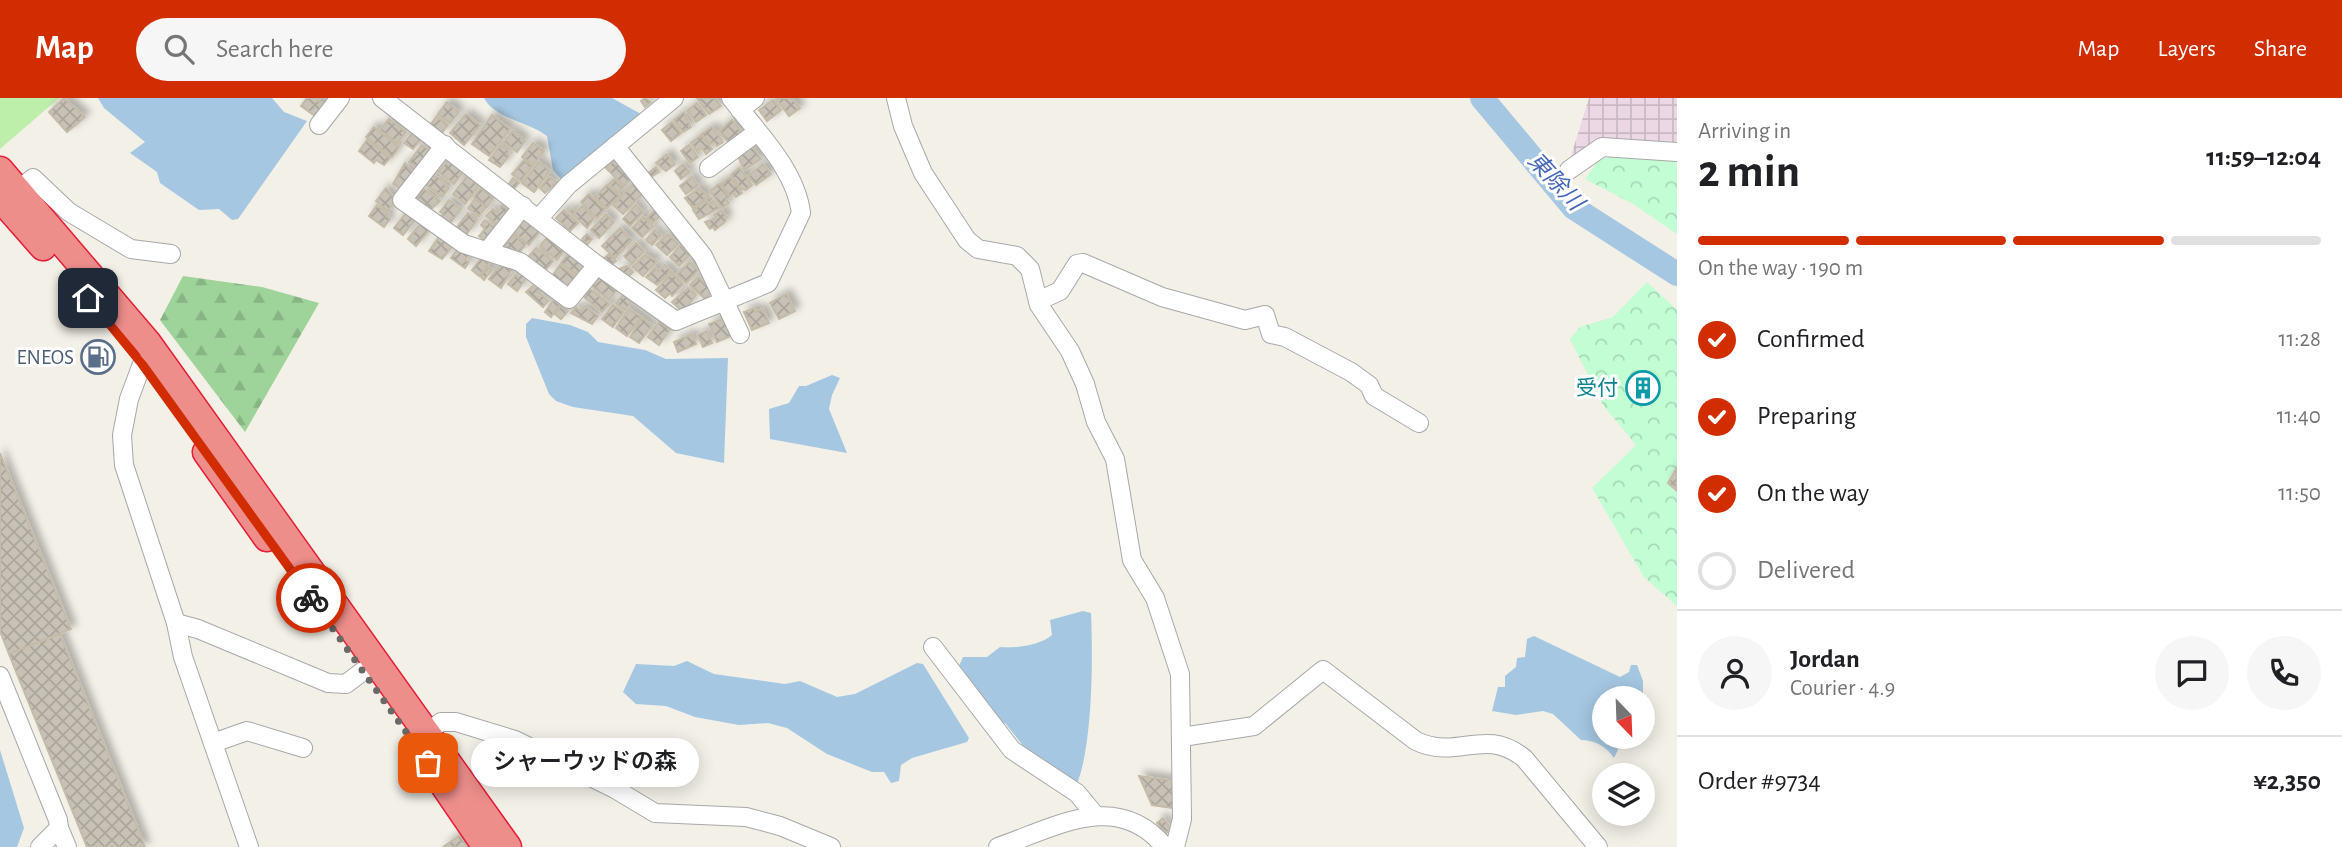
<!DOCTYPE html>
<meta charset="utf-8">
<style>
:root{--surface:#fff;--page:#f6f6f6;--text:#202124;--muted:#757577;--line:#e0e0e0;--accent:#d22d00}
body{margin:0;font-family:"Alegreya Sans","Noto Sans JP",sans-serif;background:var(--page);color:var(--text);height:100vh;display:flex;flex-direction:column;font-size:26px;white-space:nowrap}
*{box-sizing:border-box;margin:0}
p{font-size:23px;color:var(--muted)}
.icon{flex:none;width:38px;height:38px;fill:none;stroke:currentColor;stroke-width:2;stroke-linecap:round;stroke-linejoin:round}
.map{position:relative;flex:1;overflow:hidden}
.panel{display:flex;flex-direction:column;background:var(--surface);width:665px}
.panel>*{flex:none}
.needle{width:46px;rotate:157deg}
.controls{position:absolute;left:1592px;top:588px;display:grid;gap:14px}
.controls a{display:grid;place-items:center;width:63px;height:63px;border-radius:50%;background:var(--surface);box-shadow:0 4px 18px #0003;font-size:35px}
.pin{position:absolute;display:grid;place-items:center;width:60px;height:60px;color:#fff;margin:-30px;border-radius:14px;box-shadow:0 4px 10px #0006}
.courier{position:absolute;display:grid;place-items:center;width:70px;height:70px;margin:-35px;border:5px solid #d22d00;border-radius:50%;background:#fff;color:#222;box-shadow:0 2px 9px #0007}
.bubble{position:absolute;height:49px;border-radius:24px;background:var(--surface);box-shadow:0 4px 18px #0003;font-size:23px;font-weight:600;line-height:49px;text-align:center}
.overview em{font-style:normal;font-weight:600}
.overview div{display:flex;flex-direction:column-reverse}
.overview{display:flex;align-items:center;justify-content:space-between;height:119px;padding:0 21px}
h1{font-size:46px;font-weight:600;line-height:52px}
.bar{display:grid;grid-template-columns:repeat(4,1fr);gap:10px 7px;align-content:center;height:84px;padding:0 21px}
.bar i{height:9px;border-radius:5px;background:var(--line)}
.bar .selected{background:var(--accent)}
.bar p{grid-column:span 4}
.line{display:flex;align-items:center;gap:18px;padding:0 21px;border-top:2px solid var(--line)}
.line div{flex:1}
.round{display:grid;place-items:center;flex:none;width:74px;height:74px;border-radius:37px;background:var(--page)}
ol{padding:0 21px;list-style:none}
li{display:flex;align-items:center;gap:21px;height:77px}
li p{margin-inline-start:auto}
li .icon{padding:7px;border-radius:50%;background:var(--accent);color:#fff;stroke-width:4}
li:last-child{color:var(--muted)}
li i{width:38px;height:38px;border:4px solid var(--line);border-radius:50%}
header{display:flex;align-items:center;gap:42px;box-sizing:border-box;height:98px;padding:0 35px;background:var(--accent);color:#fff}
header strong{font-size:33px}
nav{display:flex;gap:38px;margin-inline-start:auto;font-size:24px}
.search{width:490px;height:63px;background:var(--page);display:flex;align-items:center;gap:18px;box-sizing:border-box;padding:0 24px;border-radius:38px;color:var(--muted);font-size:26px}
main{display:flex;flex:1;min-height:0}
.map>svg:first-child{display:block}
.industrial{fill:url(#industrial-grid)}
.grass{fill:#bdeeaa}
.forest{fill:url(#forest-firs)}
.park{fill:url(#park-crowns)}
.water{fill:#a5c7e2}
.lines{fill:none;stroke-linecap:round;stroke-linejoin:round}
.river{stroke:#a5c7e2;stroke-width:24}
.building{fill:url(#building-cross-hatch);stroke:#c4bba8;stroke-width:2;filter:url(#shadow)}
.minor-casing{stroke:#a8a8a8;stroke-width:20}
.highway-casing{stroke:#e61d37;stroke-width:29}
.minor{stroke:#fff;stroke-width:18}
.highway{stroke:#ed8e8b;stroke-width:26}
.done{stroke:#6a6966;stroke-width:7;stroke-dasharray:0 12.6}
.route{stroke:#d22d00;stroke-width:9}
.labels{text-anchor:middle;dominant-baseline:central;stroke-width:6;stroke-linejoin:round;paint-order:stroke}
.service-label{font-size:21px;fill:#4e5e75;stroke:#fff;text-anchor:end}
.culture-label{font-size:21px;fill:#0d838f;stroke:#fff;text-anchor:end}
.water-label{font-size:23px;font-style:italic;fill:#4666b8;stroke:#fff}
</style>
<header>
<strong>Map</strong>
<div class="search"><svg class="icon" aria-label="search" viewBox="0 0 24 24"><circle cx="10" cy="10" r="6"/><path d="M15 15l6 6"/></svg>Search here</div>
<nav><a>Map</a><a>Layers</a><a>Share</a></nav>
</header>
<main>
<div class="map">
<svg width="1677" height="749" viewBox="0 0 1677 749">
<defs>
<pattern id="industrial-grid" width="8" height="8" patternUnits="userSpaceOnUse" patternTransform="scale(1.75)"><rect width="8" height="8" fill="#ebd8e4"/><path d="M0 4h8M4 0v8" fill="none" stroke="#c9b9c3"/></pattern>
<pattern id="forest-firs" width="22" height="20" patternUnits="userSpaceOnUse" patternTransform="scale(1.75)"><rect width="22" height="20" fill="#9ed399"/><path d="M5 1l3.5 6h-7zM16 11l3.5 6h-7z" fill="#88b584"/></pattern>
<pattern id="park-crowns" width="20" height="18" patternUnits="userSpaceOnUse" patternTransform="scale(1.75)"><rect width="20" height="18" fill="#c3fdd4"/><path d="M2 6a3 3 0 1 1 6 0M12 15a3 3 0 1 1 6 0" fill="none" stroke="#a7d9b6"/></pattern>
<pattern id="building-cross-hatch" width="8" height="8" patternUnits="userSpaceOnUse" patternTransform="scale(1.75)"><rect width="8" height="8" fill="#c7c1b6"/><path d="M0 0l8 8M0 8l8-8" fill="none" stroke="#aba69c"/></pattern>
<filter id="shadow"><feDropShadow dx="5" dy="-5" stdDeviation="3.5" flood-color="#0004"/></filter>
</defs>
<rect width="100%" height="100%" fill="#f2f0e7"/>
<path class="industrial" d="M1589,0H1677V49L1627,43L1569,64Z"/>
<path class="grass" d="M0,0H59L0,51Z"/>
<path class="forest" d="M183,178L262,189L319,205L245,334L160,222Z"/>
<g class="park">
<path d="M1615,56L1677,59V136L1633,106L1585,81L1599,62Z"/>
<path d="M1647,184L1677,212V508L1644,479L1592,390L1636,347L1603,307L1570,241L1580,229L1613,219Z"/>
</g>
<g class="water">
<path d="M98,0H272L284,14L307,23L238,121L232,122L219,111L199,112L160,85L157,74L130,55L145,44L104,10Z"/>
<path d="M484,0H612L641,16L562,82L553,72L547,38C529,24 494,20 484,0Z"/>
<path d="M532,220L570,227L588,234L598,244L645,252L666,261L728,260L724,365L676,355L633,318L573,309L556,303L549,296L526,239V226Z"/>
<path d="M832,277L840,280L832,297L829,311L847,355L770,341L769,311L789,305L799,288H806Z"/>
<path d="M1083,513L1091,515C1093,558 1093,650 1076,688L1025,650L1005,625L1002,627L959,568L963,559H987L1000,549C1015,550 1039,548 1052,537L1050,522Z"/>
<path d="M1534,538L1620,579L1629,574L1631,567H1637L1643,583V600H1605V639H1624L1614,660C1606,648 1594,642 1581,642L1553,616L1543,613L1516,617L1492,613L1498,589H1505V578L1516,569L1517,560L1525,559L1527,541Z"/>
<path d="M687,563L714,576L785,586L800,583L837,599L855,596L917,565L923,566L969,640L967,644L912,660L901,667L899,683L891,685L884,674H872L827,656L787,630L768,625L739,627L695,619L666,608L636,606L623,594L636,566L674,568Z"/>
<path d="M0,652L24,730L17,749H0Z"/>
</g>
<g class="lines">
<path class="river" d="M1482,0L1574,110L1677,176"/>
</g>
<g class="building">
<path d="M64,0L85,19L67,34L49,14Z"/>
<path d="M307,0H320L318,3L326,8L318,20L301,8Z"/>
<path d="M645,0L651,4L645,9L641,3Z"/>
<path d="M697,0H715L721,8L709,16Z"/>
<path d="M776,0H792L800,10L789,18Z"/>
<path d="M773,2L781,12L767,23L759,12Z"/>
<path d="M447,4L459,14L450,25L438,16Z"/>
<path d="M697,5L706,17L696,24L687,13Z"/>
<path d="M684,14L691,29L683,34L674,22Z"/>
<path d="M466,16L480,27L464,47L450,35Z"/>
<path d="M492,17L510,31L489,58L472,46Z"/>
<path d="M437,18L448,27L441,36L430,27Z"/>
<path d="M389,21L406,34L397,45L380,32Z"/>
<path d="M732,22L742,35L729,45L719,33Z"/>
<path d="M672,24L681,35L671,43L662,32Z"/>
<path d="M374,29L399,49L392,59L366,39Z"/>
<path d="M712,29L723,44L717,48L714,44L710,46L702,36Z"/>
<path d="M513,33L525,43L517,54L504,44Z"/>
<path d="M412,35L421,41L413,51L404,45Z"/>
<path d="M701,37L712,51L706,56L702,50L697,53L691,45Z"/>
<path d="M367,42L390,60L384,67L376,62L374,65L359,53Z"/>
<path d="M533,45L544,53L533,67L522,59Z"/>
<path d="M422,47L432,54L419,71L409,64Z"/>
<path d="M501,47L509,53L506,56L509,58L500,69L489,62Z"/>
<path d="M689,47L698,59L690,65L681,53Z"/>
<path d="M752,48L761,61L744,72L738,58Z"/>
<path d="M667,56L675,66L666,73L656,65Z"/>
<path d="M448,62L463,74L454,86L438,74Z"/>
<path d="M524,62L532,68L521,83L512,76Z"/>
<path d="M614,62L632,80L624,88L606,70Z"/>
<path d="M539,64L550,73L534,94L522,85Z"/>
<path d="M405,65L414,76L402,92L393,86Z"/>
<path d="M683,66L690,74L681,81L675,73Z"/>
<path d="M763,66L771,76L756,87L748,78Z"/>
<path d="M656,69L659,74L651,79L648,75Z"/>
<path d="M739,70L752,87L746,92L741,91L731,77Z"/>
<path d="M432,77L446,83L444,86L449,90L442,99L425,86Z"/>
<path d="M467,78L479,88L465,106L453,96Z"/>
<path d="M549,79L557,84L545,95L540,90Z"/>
<path d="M692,79L698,87L686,96L680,88Z"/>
<path d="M730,79L742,95L736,99L733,95L730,98L721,86Z"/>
<path d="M513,80L519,85L514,91L508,87Z"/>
<path d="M614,81L623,90L618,95L609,86Z"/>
<path d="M633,86L643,95L623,116L613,107Z"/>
<path d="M719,86L729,99L726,101L729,105L722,110L710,93Z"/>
<path d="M607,87L619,98L607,110L595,99Z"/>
<path d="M386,90L396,102L388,113L376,103Z"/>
<path d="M481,90L493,100L487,109L474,99Z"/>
<path d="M424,91L440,103L429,113L415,102Z"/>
<path d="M699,91L709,98L693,110L685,100Z"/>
<path d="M589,96L605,111L597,120L581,104Z"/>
<path d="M475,101L486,109L479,118L468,110Z"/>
<path d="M449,102L461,111L448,128L439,121L443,116L440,114Z"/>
<path d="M705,103L709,107L713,103L719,110L699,121L693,112Z"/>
<path d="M377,107L388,116L386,118L390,121L384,129L369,118Z"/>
<path d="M502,107L511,114L499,128L486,118L493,111L497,114Z"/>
<path d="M636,107L643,114L630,128L623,121Z"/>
<path d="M582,108L594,120L587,130L569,113L572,111L576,114Z"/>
<path d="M656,111L661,117L653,125L647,120Z"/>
<path d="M564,112L578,125L570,133L556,120Z"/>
<path d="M721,112L727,119L725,124L715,132L713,129L710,131L705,124L716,120L714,117Z"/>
<path d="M406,115L415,122L403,137L394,130Z"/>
<path d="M468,115L477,122L466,137L457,129Z"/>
<path d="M606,116L614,124L599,140L591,132Z"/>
<path d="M643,119L653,128L642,139L632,130Z"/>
<path d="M524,121L540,133L529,147L514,135Z"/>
<path d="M485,122L497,131L487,144L479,138L485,131L481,127Z"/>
<path d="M421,125L429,132L416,148L408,141Z"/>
<path d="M620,130L632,142L615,160L602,148Z"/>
<path d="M655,132L661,137L652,147L646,142Z"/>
<path d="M587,136L592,141L587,147L582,141Z"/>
<path d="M668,136L678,146L667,157L656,147Z"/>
<path d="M514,137L526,146L519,155L515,152L513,155L504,148Z"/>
<path d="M548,138L565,151L557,162L540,148Z"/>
<path d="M439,139L452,149L442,161L429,153Z"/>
<path d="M636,145L644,153L632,166L624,158Z"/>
<path d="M681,147L690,157L679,168L670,159Z"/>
<path d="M459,149L469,157L465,162L469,164L465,170L451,160Z"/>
<path d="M536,150L553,163L545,173L527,160Z"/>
<path d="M569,155L585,167L577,177L561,165Z"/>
<path d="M609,156L616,163L611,168L603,161Z"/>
<path d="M645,157L657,163L643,178L633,169Z"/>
<path d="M482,159L489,165L479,178L472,172Z"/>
<path d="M504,162L513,169L501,190L489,181Z"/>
<path d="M690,164L698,172L686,185L677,176Z"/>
<path d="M560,167L579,182L571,193L552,178Z"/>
<path d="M665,167L671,173L657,187L646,179L655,170L659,173Z"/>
<path d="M627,168L633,174L627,180L619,171Z"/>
<path d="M488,169L492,172L484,182L480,178Z"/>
<path d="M519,173L527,179L517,193L508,186Z"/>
<path d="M672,175L683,186L672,198L670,195L665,200L656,192Z"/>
<path d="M599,178L616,193L609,202L592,188Z"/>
<path d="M698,179L713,193L705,201L690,187Z"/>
<path d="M536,185L542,190L539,194L548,203L543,209L526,194Z"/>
<path d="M688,190L696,197L683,214L672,204Z"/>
<path d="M590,191L609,206L602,214L584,199Z"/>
<path d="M624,196L632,203L625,212L616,205Z"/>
<path d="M786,196L795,213L779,221L770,205Z"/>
<path d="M555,200L561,205L551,219L545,214Z"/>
<path d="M613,207L623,214L613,229L602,221Z"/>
<path d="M561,208L568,213L561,221L555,216Z"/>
<path d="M585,208L598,218L592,226L571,215L576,209L581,213Z"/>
<path d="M754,210L755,214L763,211L769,225L752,232L744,214Z"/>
<path d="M629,211L641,219L627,238L616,230Z"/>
<path d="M642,220L652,227L639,245L630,239Z"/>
<path d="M725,220L733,237L717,244L709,226Z"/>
<path d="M659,224L670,231L659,247L648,239Z"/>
<path d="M707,233L712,245L703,249L698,237Z"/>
<path d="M692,236L696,246L678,254L674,244Z"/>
<path d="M1646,282L1652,291L1640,299L1634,289Z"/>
<path d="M0,355L71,531L9,556L0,533Z"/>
<path d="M1677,369V393L1668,385Z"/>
<path d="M60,536L145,749H87L9,556Z"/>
<path d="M1139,678L1176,683L1173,710L1152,707Z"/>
<path d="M1163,720L1171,731L1165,736L1157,725Z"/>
<path d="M460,737L468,749H443Z"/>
</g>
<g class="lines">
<g class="minor-casing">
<g id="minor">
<path d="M382,0L597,167L676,223L768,185L801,115C796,72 757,34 731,0"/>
<path d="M896,0L903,28L923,75L967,142L978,151L1017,158L1030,171L1039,207L1070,253L1085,286L1096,324L1115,361L1132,462L1155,500L1180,576L1182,721L1175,749"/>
<path d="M740,12L755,0"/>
<path d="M319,27L340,0"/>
<path d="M445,47L402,102L464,146L520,164L569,201L597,167"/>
<path d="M615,48L703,158L740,236"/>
<path d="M709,70L757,34"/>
<path d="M1569,72L1602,49L1677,54"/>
<path d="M18,92L33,80L69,114L131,151L171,156"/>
<path d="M539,120L568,87L674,0"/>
<path d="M489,151L523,108"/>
<path d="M1038,203L1060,193L1077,166L1083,165L1162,199L1245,222L1265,217L1271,236L1285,239L1351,274L1369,287L1374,298L1419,325"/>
<path d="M142,266L129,301L122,337L124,367L176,525L183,559L249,749"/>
<path d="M176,525L198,531L328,585L346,586L363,573"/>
<path d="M933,549L1012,652L1077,695L1096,718"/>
<path d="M0,578L58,722L59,730L40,749"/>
<path d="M1182,639L1254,628L1323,572L1416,643C1459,663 1483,628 1524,660L1598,749"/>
<path d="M414,644L441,624H456L515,642L615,691L655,715L746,719L780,728L831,749"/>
<path d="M213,645L247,633L303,650"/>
<path d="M59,730L67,749"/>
<path d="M998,749C1056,729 1117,691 1165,749"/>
</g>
</g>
<g class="highway-casing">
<g id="highway">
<path d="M0,72L148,245L508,749"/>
<path d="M0,100L43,149"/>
<path d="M206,354L267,440"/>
<path d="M434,673L486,749"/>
</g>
</g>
<use href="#minor" class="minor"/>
<use href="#highway" class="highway"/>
</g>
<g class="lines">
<path class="done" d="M311,500L428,665"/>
<path class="route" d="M88,200L142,266L311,500"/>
</g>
<defs>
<g id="fuel-ring" transform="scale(1.75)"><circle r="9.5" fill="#fff" stroke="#5c6f8a" stroke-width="1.5"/><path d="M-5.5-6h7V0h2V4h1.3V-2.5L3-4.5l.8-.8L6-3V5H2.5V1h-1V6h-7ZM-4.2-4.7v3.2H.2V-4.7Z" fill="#5c6f8a"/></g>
<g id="building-ring" transform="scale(1.75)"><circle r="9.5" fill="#fff" stroke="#0f9aa8" stroke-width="1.5"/><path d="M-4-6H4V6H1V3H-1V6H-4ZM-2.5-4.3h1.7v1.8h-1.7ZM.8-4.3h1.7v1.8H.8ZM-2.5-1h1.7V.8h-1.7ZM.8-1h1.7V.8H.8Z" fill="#0f9aa8"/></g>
</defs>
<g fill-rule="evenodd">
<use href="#fuel-ring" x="98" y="259"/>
<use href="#building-ring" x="1643" y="290"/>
</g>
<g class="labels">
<g class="service-label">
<text x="74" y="259">ENEOS</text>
</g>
<g class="culture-label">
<text x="1618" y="290">受付</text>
</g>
<g class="water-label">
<text transform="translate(1555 84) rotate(47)">東除川</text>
</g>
</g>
</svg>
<div class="controls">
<a><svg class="needle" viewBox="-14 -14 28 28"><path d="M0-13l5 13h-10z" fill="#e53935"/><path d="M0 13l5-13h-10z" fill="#757577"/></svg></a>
<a><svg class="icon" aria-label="layers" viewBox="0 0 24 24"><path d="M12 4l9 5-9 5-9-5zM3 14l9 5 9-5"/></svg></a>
</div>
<div class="pin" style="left:428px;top:665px;background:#ea580c"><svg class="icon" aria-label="bag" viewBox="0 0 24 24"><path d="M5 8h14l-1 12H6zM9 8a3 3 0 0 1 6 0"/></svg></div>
<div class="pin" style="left:88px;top:200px;background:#1f2937"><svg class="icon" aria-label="home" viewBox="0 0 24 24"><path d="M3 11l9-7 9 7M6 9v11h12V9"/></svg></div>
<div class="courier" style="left:311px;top:500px"><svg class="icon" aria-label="bike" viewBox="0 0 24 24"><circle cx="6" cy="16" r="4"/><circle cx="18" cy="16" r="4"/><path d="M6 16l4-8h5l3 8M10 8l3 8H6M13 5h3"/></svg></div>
<div class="bubble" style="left:471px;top:640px;width:228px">シャーウッドの森</div>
</div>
<section class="panel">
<div class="overview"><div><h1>2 min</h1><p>Arriving in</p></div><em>11:59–12:04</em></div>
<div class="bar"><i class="selected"></i><i class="selected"></i><i class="selected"></i><i></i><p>On the way · 190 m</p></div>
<ol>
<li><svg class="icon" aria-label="check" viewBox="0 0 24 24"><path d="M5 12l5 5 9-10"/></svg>Confirmed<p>11:28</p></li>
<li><svg class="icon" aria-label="check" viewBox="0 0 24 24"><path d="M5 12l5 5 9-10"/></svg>Preparing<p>11:40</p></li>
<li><svg class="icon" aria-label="check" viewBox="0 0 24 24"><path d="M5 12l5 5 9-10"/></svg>On the way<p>11:50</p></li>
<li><i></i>Delivered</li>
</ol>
<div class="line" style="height:126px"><a class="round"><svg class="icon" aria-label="person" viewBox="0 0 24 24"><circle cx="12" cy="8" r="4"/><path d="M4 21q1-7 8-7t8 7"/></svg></a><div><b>Jordan</b><p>Courier · 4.9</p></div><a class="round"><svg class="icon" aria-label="chat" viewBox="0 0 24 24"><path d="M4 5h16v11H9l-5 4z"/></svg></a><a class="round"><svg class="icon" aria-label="phone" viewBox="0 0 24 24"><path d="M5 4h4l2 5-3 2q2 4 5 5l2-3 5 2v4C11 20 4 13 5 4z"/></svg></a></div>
<div class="line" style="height:91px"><div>Order #9734</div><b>¥2,350</b></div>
</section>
</main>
